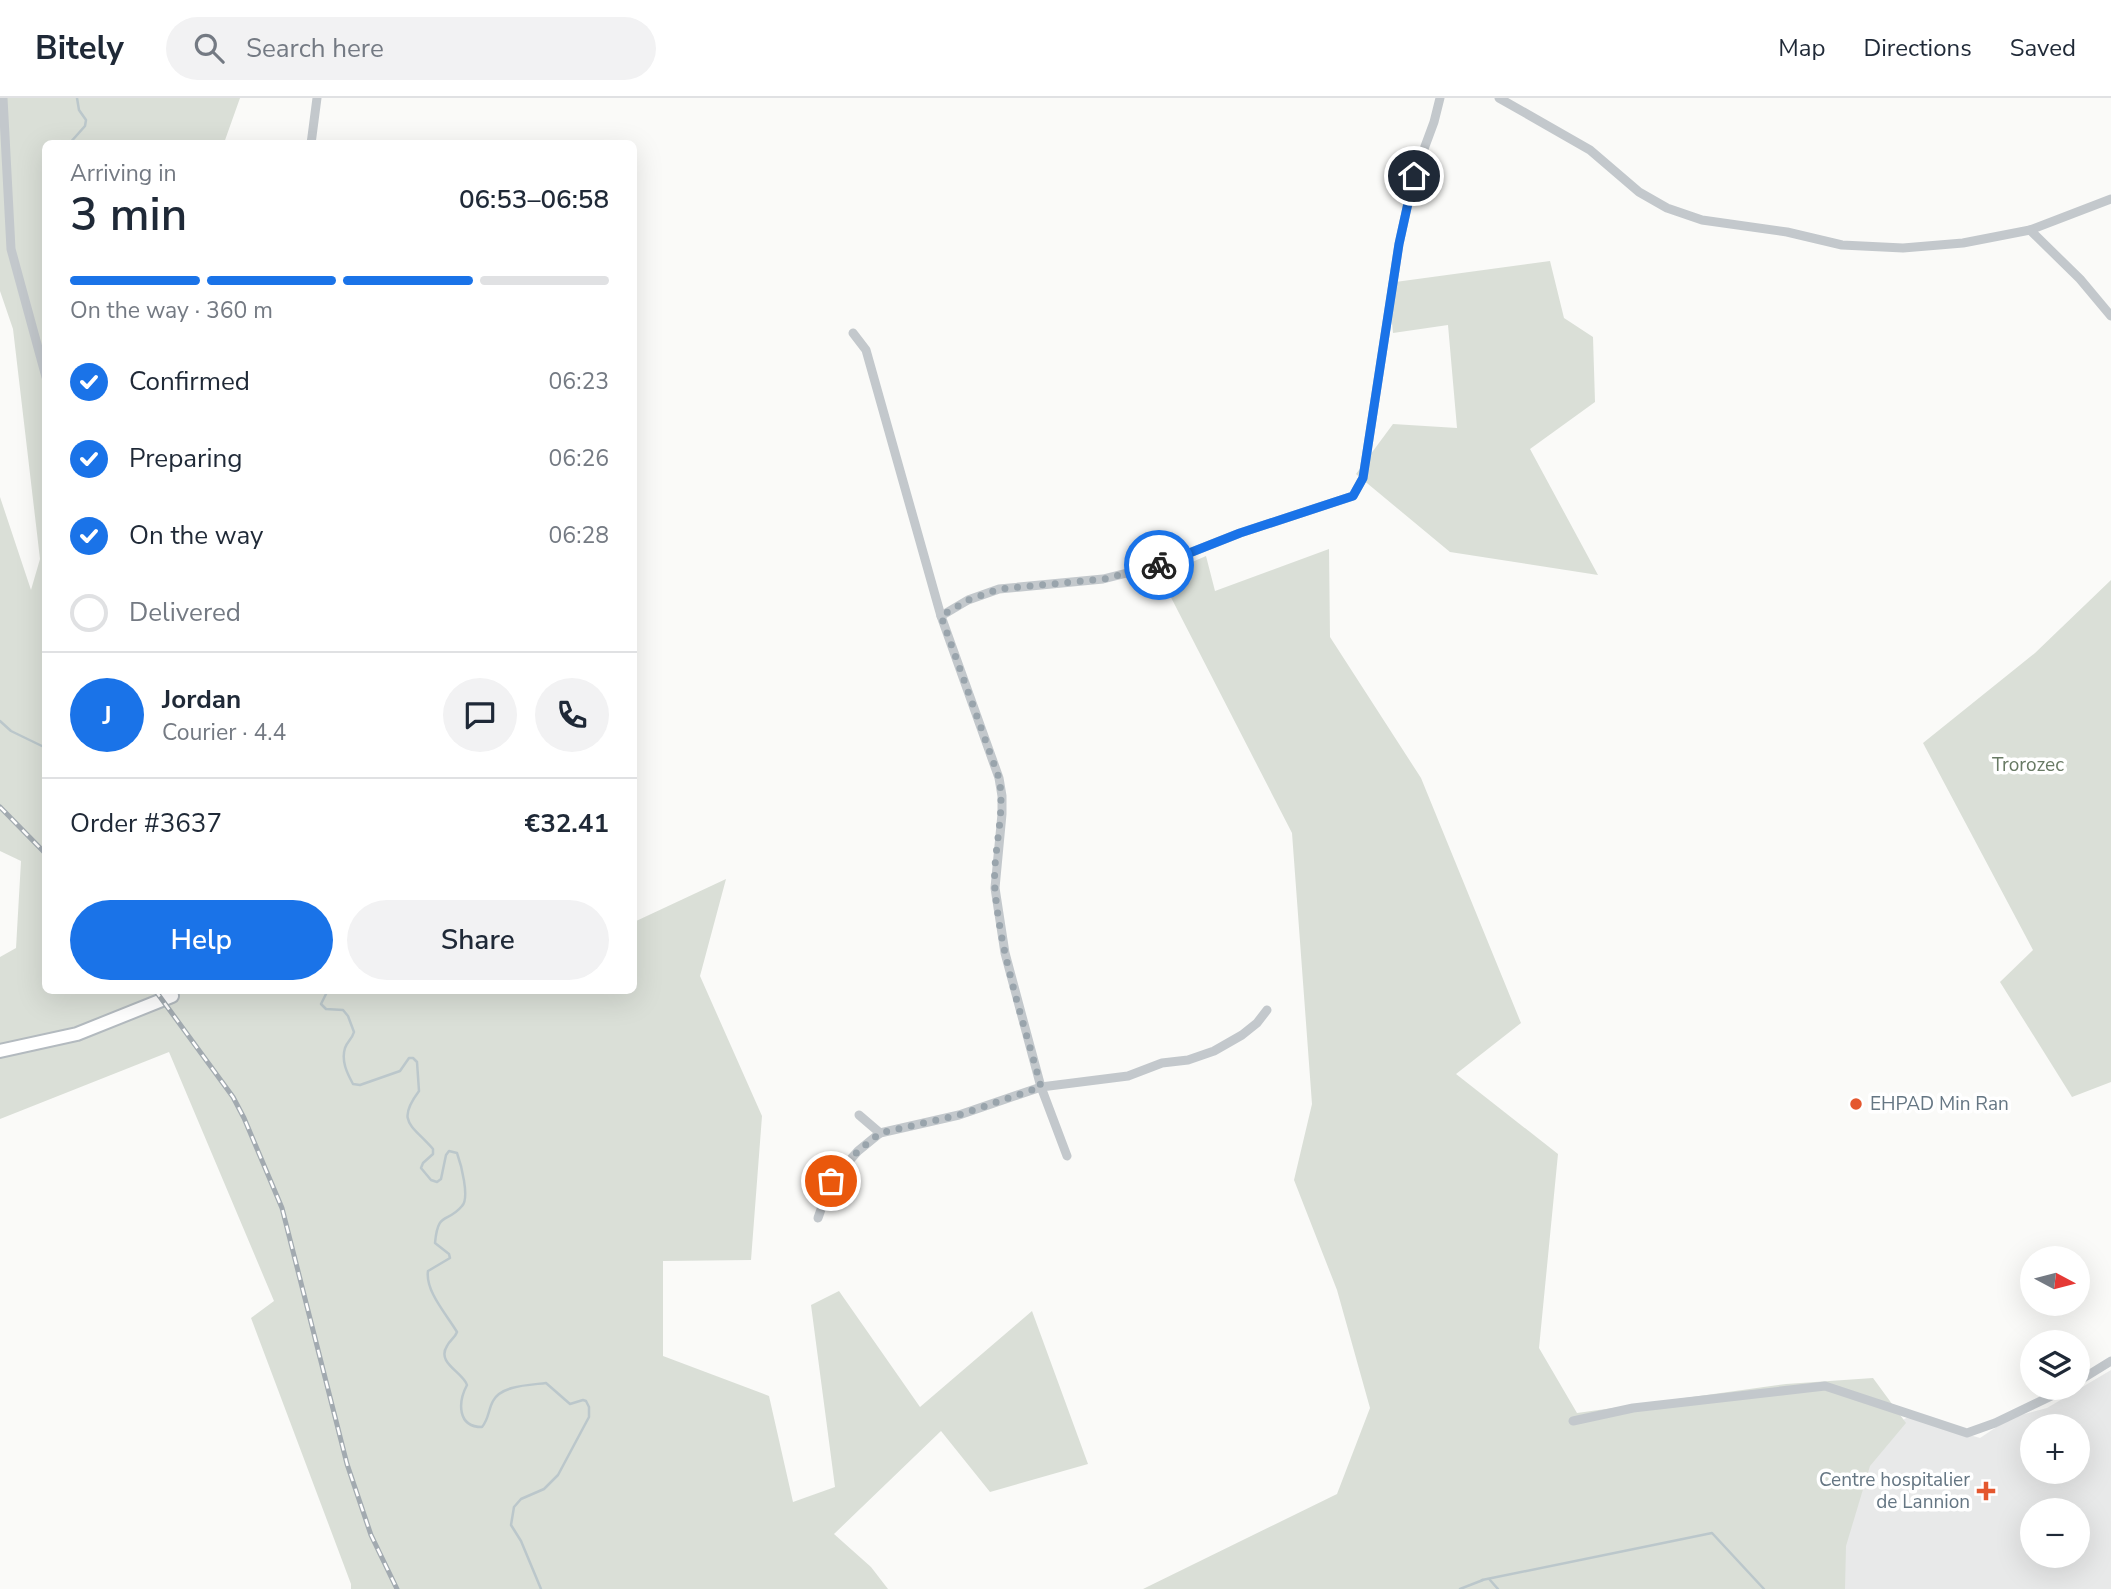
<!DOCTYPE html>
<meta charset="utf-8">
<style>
:root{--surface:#fff;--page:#f2f2f3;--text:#1f2937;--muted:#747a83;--line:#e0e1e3;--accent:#1a73e8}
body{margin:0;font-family:"Nunito Sans",sans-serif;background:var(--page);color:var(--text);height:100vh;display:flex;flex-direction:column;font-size:26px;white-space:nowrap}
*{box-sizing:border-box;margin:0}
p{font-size:23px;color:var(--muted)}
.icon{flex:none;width:38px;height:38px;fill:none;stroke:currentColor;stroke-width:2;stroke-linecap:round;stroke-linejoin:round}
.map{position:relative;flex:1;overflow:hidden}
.drawer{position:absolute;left:42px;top:42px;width:595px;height:854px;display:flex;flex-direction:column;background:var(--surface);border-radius:10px;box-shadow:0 7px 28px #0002}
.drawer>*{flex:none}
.needle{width:46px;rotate:97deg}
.buttons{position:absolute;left:2020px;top:1148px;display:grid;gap:14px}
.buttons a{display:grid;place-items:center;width:70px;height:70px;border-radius:50%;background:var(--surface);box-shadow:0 7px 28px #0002;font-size:35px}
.pin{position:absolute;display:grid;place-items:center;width:60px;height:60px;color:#fff;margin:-30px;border:4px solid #fff;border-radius:50%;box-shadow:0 2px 7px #0007}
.courier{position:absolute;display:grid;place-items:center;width:70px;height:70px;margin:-35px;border:5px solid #1a73e8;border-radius:50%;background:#fff;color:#222;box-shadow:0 2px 9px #0007}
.overview em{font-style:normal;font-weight:600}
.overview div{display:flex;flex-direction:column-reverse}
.overview{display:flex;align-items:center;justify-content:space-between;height:119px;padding:0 28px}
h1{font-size:46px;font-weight:600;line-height:52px}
.bar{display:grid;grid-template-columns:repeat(4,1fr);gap:10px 7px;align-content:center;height:84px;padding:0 28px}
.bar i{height:9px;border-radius:5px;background:var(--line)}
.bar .selected{background:var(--accent)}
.bar p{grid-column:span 4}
.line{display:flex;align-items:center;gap:18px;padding:0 28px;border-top:2px solid var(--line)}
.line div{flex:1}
.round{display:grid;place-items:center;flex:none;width:74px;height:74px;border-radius:37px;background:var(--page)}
ol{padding:0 28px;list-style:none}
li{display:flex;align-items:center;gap:21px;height:77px}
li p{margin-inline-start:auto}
li .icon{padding:7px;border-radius:50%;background:var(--accent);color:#fff;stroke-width:4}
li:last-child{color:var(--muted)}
li i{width:38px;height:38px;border:4px solid var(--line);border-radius:50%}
.button{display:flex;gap:14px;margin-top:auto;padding:14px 28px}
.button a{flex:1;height:80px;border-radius:42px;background:var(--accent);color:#fff;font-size:28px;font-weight:600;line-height:80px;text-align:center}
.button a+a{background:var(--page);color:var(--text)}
header{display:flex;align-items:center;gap:42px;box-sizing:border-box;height:98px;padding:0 35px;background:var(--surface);border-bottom:2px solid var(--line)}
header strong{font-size:33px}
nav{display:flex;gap:38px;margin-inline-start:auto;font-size:24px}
.search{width:490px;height:63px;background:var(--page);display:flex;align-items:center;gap:18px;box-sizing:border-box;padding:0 24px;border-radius:38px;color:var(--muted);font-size:26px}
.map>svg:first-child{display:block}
.built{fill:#e8e9e9;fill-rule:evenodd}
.green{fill:#dadfd7}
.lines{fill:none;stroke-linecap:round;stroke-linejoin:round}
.stream{stroke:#bbc7cb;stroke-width:2.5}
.secondary-casing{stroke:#b3babf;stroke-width:16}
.street{stroke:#c3c8cc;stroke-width:9}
.secondary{stroke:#fff;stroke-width:12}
.rail-casing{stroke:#a2aab0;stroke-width:5}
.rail{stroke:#fff;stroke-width:2.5;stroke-dasharray:8;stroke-linecap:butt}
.done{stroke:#99a4ac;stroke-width:7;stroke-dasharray:0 12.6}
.route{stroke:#1a73e8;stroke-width:9}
.poi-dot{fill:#e4572e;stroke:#fff;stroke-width:2.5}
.labels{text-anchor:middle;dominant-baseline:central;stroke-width:7;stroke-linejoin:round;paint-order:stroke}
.park-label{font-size:19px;fill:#687a64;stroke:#fff}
.poi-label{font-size:19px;fill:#657683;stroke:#fff;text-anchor:start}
</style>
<header>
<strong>Bitely</strong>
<div class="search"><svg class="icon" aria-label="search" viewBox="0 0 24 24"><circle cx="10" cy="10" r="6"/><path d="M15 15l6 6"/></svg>Search here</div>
<nav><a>Map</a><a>Directions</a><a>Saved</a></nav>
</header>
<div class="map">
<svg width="2111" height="1491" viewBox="0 0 2111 1491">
<rect width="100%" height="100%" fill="#fafaf8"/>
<path class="built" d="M2111,1272V1491H1821L1874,1349L1891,1329L1908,1319L1980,1340L2010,1320L2047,1310ZM2032,1328H2077V1374H2032ZM2032,1412H2077V1458H2032Z"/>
<g class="green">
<path d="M0,0H240L224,45L46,46V892H634V824L726,781L700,878L762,1018L751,1162L663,1163V1258L769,1298L793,1404L835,1389L811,1207L839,1193L920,1309L1032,1213L1088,1366L990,1394L941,1333L834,1436L871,1469L888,1491H351V1486L251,1220L274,1203L169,954L0,1021V859L16,850L21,763L0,753V399L31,492L40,461L13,231L0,193Z"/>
<path d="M1550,163L1564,220L1593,239L1595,304L1530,351L1598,477L1450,454L1356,376L1393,326L1457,330L1448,227L1393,235L1388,185Z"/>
<path d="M1329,451L1330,539L1421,680L1521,925L1456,976L1558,1056L1539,1250L1577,1315L1786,1286L1873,1280L1906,1325L1870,1368L1846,1448L1845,1491H1143L1337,1396L1370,1310L1337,1192L1294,1082L1312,1006L1292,735L1160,478L1206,458L1215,493Z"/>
<path d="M2111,482V984L2072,999L2000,884L2033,852L1923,645L2035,555Z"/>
</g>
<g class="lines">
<g class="stream">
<path d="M69,46L85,28L86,22L79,12L77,0"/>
<path d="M46,166V175"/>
<path d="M0,623L11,633L46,650"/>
<path d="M328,892L321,906L326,911L343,912L348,918L354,934C352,941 347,944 345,950C341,963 347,975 353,986L360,987L400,973L409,960H413L417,964L419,993C396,1024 411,1026 433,1051V1056L423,1065L421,1070L431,1082L437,1084L441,1081L446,1057L449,1053L457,1055C461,1066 470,1100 462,1108C447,1126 438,1112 435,1145L449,1156L450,1160L428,1173C425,1193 447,1217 457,1234C455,1240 450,1242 447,1248C436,1265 463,1274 467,1287C458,1304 457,1329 482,1329C489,1321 488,1312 493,1303C501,1287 531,1287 546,1285L570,1306L583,1302L586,1303L589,1309V1319L558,1377L544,1391L521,1401L514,1409L511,1427L521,1443L541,1491"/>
<path d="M1482,1482L1712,1435L1764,1491"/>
<path d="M1490,1482L1498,1491"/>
<path d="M1460,1491L1483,1482"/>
</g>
<g class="secondary-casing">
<path id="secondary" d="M0,953L77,936L172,898"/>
</g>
<g class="street">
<path d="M3,0L11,151L46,279"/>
<path d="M1499,0L1590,52L1639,94L1667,110L1702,122L1787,134L1842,147L1903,150L1963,145L2030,132L2111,101"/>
<path d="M311,46L317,0"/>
<path d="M2030,132L2080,181L2111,218"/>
<path d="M853,235L866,252L941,518"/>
<path d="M859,1017L880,1035L959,1017L1041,989L1128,978L1162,965L1188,962L1214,953L1242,937L1257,925L1267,912"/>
<path d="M1067,1058L1041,989L1005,855L995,790L1002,716V698L999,680L941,518L968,502L999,491L1103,481L1159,467L1240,435L1353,398L1363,380L1399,146L1414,78L1434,24L1440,0"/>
<path d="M818,1120L831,1083L858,1053L880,1035"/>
<path d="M2077,1284L2111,1263"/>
<path d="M1573,1323L1633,1310L1825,1288L1967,1335L1995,1325L2068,1290"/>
</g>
<use href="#secondary" class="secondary"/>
<g class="rail-casing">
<g id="rail">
<path d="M0,709L46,756"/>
<path d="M155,892L233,999L244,1020L282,1110L347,1366L371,1437L397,1491"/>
</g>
</g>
<use href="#rail" class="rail"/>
</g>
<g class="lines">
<path class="done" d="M831,1083L858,1053L880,1035L959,1017L1041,989C1024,925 1001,859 995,792C992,754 1006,718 999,680L941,518L968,502L999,491L1104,481L1159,467"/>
<path class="route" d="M1159,467L1240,435L1353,398L1363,380L1399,146L1414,78"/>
</g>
<g class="poi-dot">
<circle cx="1856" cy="1006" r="7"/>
<path d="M1982.5 1382.5h7v7h7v7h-7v7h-7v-7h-7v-7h7z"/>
</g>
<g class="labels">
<g class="park-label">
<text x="2028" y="667">Trorozec</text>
</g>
<g class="poi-label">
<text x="1870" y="1006">EHPAD Min Ran</text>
<text x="1970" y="1382" text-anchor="end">Centre hospitalier<tspan x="1970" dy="22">de Lannion</tspan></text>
</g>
</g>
</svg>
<div class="buttons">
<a><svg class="needle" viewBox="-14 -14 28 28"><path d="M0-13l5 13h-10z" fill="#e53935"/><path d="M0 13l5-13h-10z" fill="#747a83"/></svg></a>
<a><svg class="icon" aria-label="layers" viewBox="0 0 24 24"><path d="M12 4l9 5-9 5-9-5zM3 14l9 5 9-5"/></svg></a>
<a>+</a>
<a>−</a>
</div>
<div class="pin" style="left:831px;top:1083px;background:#ea580c"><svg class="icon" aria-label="bag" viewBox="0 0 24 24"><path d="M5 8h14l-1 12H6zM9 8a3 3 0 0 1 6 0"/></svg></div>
<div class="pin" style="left:1414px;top:78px;background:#1f2937"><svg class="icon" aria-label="home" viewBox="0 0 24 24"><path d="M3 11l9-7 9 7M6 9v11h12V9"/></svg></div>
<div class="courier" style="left:1159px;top:467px"><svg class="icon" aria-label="bike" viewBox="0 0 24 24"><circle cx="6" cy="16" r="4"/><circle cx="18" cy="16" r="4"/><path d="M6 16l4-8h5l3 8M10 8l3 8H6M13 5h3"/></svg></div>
<section class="drawer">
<div class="overview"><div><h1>3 min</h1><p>Arriving in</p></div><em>06:53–06:58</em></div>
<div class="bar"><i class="selected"></i><i class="selected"></i><i class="selected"></i><i></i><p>On the way · 360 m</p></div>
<ol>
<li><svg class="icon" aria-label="check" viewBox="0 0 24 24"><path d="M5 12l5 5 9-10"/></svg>Confirmed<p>06:23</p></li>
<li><svg class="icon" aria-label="check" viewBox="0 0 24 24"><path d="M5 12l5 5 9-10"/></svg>Preparing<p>06:26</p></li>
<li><svg class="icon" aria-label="check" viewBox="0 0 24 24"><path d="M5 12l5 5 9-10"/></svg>On the way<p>06:28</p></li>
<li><i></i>Delivered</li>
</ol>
<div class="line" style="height:126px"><b class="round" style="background:var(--accent);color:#fff">J</b><div><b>Jordan</b><p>Courier · 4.4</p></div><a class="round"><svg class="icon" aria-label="chat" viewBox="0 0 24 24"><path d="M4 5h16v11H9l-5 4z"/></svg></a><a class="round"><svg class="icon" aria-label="phone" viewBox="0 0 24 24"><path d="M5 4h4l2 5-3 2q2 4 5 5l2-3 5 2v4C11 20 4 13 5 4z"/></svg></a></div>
<div class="line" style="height:91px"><div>Order #3637</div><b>€32.41</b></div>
<div class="button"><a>Help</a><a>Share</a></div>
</section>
</div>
